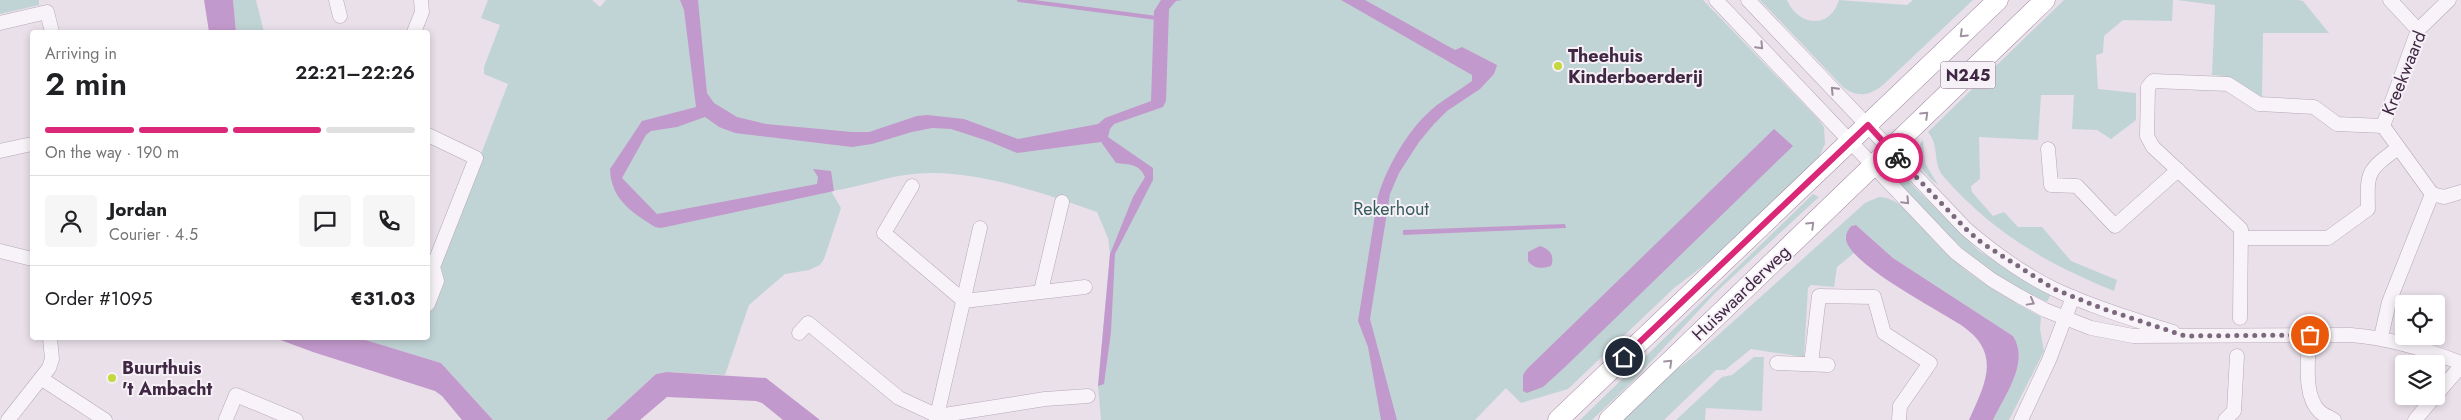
<!DOCTYPE html>
<meta charset="utf-8">
<style>
:root{--surface:#fff;--page:#f6f6f6;--text:#202124;--muted:#757577;--line:#e0e0e0;--accent:#db2777}
body{margin:0;font-family:Jost,sans-serif;background:var(--page);color:var(--text);height:100vh;display:flex;flex-direction:column;font-size:19px;white-space:nowrap}
*{box-sizing:border-box;margin:0}
p{font-size:16px;color:var(--muted)}
.icon{flex:none;width:28px;height:28px;fill:none;stroke:currentColor;stroke-width:2;stroke-linecap:round;stroke-linejoin:round}
.map{position:relative;flex:1;overflow:hidden}
.panel{position:absolute;left:30px;top:30px;width:400px;height:310px;display:flex;flex-direction:column;background:var(--surface);border-radius:5px;box-shadow:0 2px 8px #0003}
.panel>*{flex:none}
.controls{position:absolute;left:2395px;top:295px;display:grid;gap:10px}
.controls a{display:grid;place-items:center;width:50px;height:50px;border-radius:5px;background:var(--surface);box-shadow:0 2px 8px #0003;font-size:25px}
.pin{position:absolute;display:grid;place-items:center;width:42px;height:42px;color:#fff;margin:-21px;border:2px solid #fff;border-radius:50%;box-shadow:0 1px 5px #0007}
.courier{position:absolute;display:grid;place-items:center;width:50px;height:50px;margin:-25px;border:4px solid #db2777;border-radius:50%;background:#fff;color:#222;box-shadow:0 1px 6px #0007}
.overview em{font-style:normal;font-weight:600}
.overview div{display:flex;flex-direction:column-reverse}
.overview{display:flex;align-items:center;justify-content:space-between;height:85px;padding:0 15px}
h1{font-size:32px;font-weight:600;line-height:38px}
.bar{display:grid;grid-template-columns:repeat(4,1fr);gap:8px 5px;align-content:center;height:60px;padding:0 15px}
.bar i{height:6px;border-radius:4px;background:var(--line)}
.bar .current{background:var(--accent)}
.bar p{grid-column:span 4}
.line{display:flex;align-items:center;gap:12px;padding:0 15px;border-top:1px solid var(--line)}
.line div{flex:1}
.round{display:grid;place-items:center;flex:none;width:52px;height:52px;border-radius:5px;background:var(--page)}
.map>svg:first-child{display:block}
.green{fill:#c1d4d5}
.water{fill:#c299cc}
.lines{fill:none;stroke-linecap:round;stroke-linejoin:round}
.stream{stroke:#c299cc;stroke-width:4}
.minor-casing{stroke:#b6a8b8;stroke-width:15}
.highway-casing{stroke:#9f86a2;stroke-width:21}
.minor{stroke:#f8f3f8;stroke-width:14}
.highway{stroke:#fff;stroke-width:20}
.oneway{stroke:#a093a1}
.oneway2{stroke:#9c8d9e}
.done{stroke:#7b687d;stroke-width:5;stroke-dasharray:0 9}
.route{stroke:#db2777;stroke-width:6}
.poi-dot{fill:#c4d73d;stroke:#f6f0f7;stroke-width:2}
.labels{text-anchor:middle;dominant-baseline:central;stroke-width:4;stroke-linejoin:round;paint-order:stroke}
.shield{fill:#f6f0f7;stroke:#776379;stroke-width:1}
.shield-label{font-size:16px;font-weight:bold;fill:#402743}
.poi-label{font-size:18px;font-weight:bold;fill:#402743;stroke:#f6f0f7;text-anchor:start}
.street-label{font-size:18px;fill:#402743;stroke:#f6f0f7}
.park-label{font-size:18px;fill:#345c5f;stroke:#f6f0f7}
</style>
<div class="map">
<svg width="2461" height="420" viewBox="0 0 2461 420">
<rect width="100%" height="100%" fill="#e9e0ea"/>
<g class="green">
<path d="M0,0H39V5L0,14Z"/>
<path d="M233,0H256L264,32H236Z"/>
<path d="M488,0H592L600,7L606,0H1703L1818,119L1824,127L1825,144L1819,157L1798,178L1717,255L1673,289L1568,389L1521,403L1506,388L1475,420H1101L1098,386L1110,254L1108,238L1097,212C1044,193 971,168 914,174C886,176 859,188 831,191L841,208L824,259L820,265L809,270L785,274L749,305L725,375L667,372L656,374L606,420H493L441,363L359,338H428V312L443,275L439,263L508,84L484,74V67L500,25L481,18Z"/>
<path d="M1760,0H1787C1798,26 1830,30 1839,0L1907,5L1913,0H1973L1884,84C1870,96 1858,98 1843,87Z"/>
<path d="M2064,0H2173L2172,21L2123,20L2104,36L2103,53L2096,55L2098,89L2136,93V120L2111,139L2097,130L2072,129L2074,95H2041L2038,140L1979,137L1980,179L1971,186L1972,192L1993,216L2004,212L2018,227H2042L2071,261L2117,280L2114,291C2047,264 1992,232 1944,177C1932,164 1940,146 1928,132Z"/>
<path d="M2177,0H2298L2303,1L2329,33H2263L2262,98H2258L2224,76L2212,75L2215,5Z"/>
<path d="M1923,140L1925,163L1938,185C1924,174 1909,156 1923,140Z"/>
<path d="M1896,169L1979,251L2051,294L2047,302C2024,291 2001,280 1981,264C1948,238 1921,205 1892,175Z"/>
<path d="M1813,194L1819,197L1715,293L1632,382L1592,420H1580Z"/>
<path d="M1879,197C1904,198 1921,227 1937,244C1967,276 2003,296 2041,317L2040,329L2044,351L2009,420H1993C2005,395 2030,362 2013,336L1893,258L1856,225L1851,226L1845,238L1854,253L1837,267L1834,287L1811,285L1808,288L1804,357L1751,349L1725,370H1716L1664,420H1619L1664,379L1697,354L1865,203Z"/>
<path d="M1754,357H1764L1762,411L1706,408L1705,420H1676L1722,377L1732,375Z"/>
</g>
<g class="water">
<path d="M204,0H233L236,32H209Z"/>
<path d="M680,0H698L707,93L714,103L737,117L766,124L852,132H869L917,116L927,115L964,119L1018,139L1098,124L1105,118L1151,101L1154,11L1161,0H1183L1176,1L1169,9L1166,101L1163,107L1114,124L1110,129L1108,137L1153,168V180L1115,254L1111,332L1104,384L1098,386L1110,254L1133,197L1145,177C1139,163 1129,165 1116,163L1101,142L1017,153L988,141L951,129L932,128L912,132L872,144L852,147L735,133L719,127L705,117L677,127L651,131L646,135L622,178L657,214L817,184L818,177L813,169L831,171L834,191L661,228L655,227C632,212 611,200 610,169L642,121L696,107L684,10Z"/>
<path d="M1341,0H1365L1455,50L1462,47L1497,65L1494,74L1480,89L1447,111L1434,124L1419,142L1399,173L1390,194L1370,319L1397,420H1381L1368,347L1358,321L1378,196C1388,164 1410,126 1437,105C1448,97 1461,89 1472,81V75Z"/>
<path d="M1774,129L1793,146L1565,367L1543,387L1527,393L1523,391V375L1527,369Z"/>
<path d="M1565,224L1566,228L1403,235V230Z"/>
<path d="M1856,225L1893,258L2013,336C2030,362 2005,395 1993,420H1969C1986,382 2002,353 1961,325C1938,310 1851,265 1846,240C1845,235 1848,230 1851,226Z"/>
<path d="M1540,246C1550,249 1555,256 1551,266C1542,269 1534,269 1528,261V252Z"/>
<path d="M275,338H359L441,363L493,420H462L442,396L435,391L313,352Z"/>
<path d="M667,372L766,378L820,420H783L762,403L756,401L667,397L640,420H606L656,374Z"/>
</g>
<g class="lines">
<path class="stream" d="M1019,0L1157,18"/>
<g class="minor-casing">
<g id="minor">
<path d="M336,0L340,16"/>
<path d="M1716,0L1956,253L1992,280L2019,296L2045,310L2091,328L2133,336L2351,335C2390,338 2425,349 2461,363"/>
<path d="M1748,0L1966,229C1993,252 2023,274 2054,289C2092,307 2133,319 2173,332"/>
<path d="M2390,0L2418,30"/>
<path d="M0,23L47,12L52,32"/>
<path d="M414,32L422,12L421,0"/>
<path d="M2383,126L2418,30L2449,0"/>
<path d="M2383,126L2432,194"/>
<path d="M428,135L476,158L433,267L437,281L428,304"/>
<path d="M2048,149L2051,185L2077,186L2115,226L2178,170"/>
<path d="M0,151L32,144"/>
<path d="M912,186L884,233L964,301L1085,287"/>
<path d="M2432,194L2444,197L2461,192"/>
<path d="M2243,238H2328L2368,209C2367,171 2367,171 2398,148"/>
<path d="M0,251L32,259"/>
<path d="M1041,291L1062,202"/>
<path d="M2240,318L2241,229L2153,147L2147,136L2148,87L2153,81L2228,84L2259,104L2314,107L2337,124L2383,126"/>
<path d="M799,333L808,323L899,398L938,416L1045,399L1088,396"/>
<path d="M2309,335C2309,357 2302,395 2320,412C2324,415 2329,417 2334,420"/>
<path d="M2381,337L2389,302L2432,194"/>
<path d="M1777,363L1828,365"/>
<path d="M1811,364L1819,296L1874,297L1884,333L1930,363L1900,406L1899,420"/>
<path d="M42,379L105,420"/>
<path d="M2436,395L2461,366"/>
<path d="M226,419L236,395L296,420"/>
<path d="M8,420L49,368L52,359L50,338"/>
<path d="M936,420L980,228"/>
<path d="M2021,420L2049,360L2073,297"/>
<path d="M2225,420L2234,411L2237,356"/>
<path d="M2415,420L2435,396"/>
</g>
</g>
<g class="highway-casing">
<g id="highway">
<path d="M1558,420L1998,0"/>
<path d="M1609,420L2045,0"/>
</g>
</g>
<use href="#minor" class="minor"/>
<use href="#highway" class="highway"/>
</g>
<defs><path id="oneway-chevron" d="M-2-3.5L2.5 0L-2 3.5" fill="none" stroke-width="1.6" stroke-linecap="round" stroke-linejoin="round" transform="scale(1.25)"/></defs>
<g class="oneway">
<use href="#oneway-chevron" transform="translate(1963 34) rotate(136)"/>
<use href="#oneway-chevron" transform="translate(1925 115) rotate(-44)"/>
<use href="#oneway-chevron" transform="translate(1811 225) rotate(-44)"/>
<use href="#oneway-chevron" transform="translate(1669 363) rotate(-44)"/>
</g>
<g class="oneway2">
<use href="#oneway-chevron" transform="translate(1760 46) rotate(46)"/>
<use href="#oneway-chevron" transform="translate(1834 90) rotate(-134)"/>
<use href="#oneway-chevron" transform="translate(1906 201) rotate(46)"/>
<use href="#oneway-chevron" transform="translate(2031 302) rotate(29)"/>
</g>
<g class="lines">
<path class="done" d="M1898,158L1966,229L1982,243L2054,289L2101,308L2185,336L2310,335"/>
<path class="route" d="M1624,357L1868,125L1898,158"/>
</g>
<g class="poi-dot">
<circle cx="1558" cy="66" r="5"/>
<circle cx="112" cy="378" r="5"/>
</g>
<g class="labels">
<rect class="shield" x="1940.5" y="61.5" width="55" height="27" rx="4"/>
<g class="shield-label">
<text x="1968" y="75">N245</text>
</g>
<g class="poi-label">
<text x="1568" y="56">Theehuis<tspan x="1568" dy="21">Kinderboerderij</tspan></text>
<text x="122" y="368">Buurthuis<tspan x="122" dy="21">'t Ambacht</tspan></text>
</g>
<g class="street-label">
<text transform="translate(2404 73) rotate(-68)">Kreekwaard</text>
<text transform="translate(1741 293) rotate(-44)">Huiswaarderweg</text>
</g>
<g class="park-label">
<text x="1391" y="209">Rekerhout</text>
</g>
</g>
</svg>
<div class="controls">
<a><svg class="icon" aria-label="locate" viewBox="0 0 24 24"><circle cx="12" cy="12" r="6"/><path d="M12 2v4M12 18v4M2 12h4M18 12h4"/></svg></a>
<a><svg class="icon" aria-label="layers" viewBox="0 0 24 24"><path d="M12 4l9 5-9 5-9-5zM3 14l9 5 9-5"/></svg></a>
</div>
<div class="pin" style="left:2310px;top:335px;background:#ea580c"><svg class="icon" aria-label="bag" viewBox="0 0 24 24"><path d="M5 8h14l-1 12H6zM9 8a3 3 0 0 1 6 0"/></svg></div>
<div class="pin" style="left:1624px;top:357px;background:#1f2937"><svg class="icon" aria-label="home" viewBox="0 0 24 24"><path d="M3 11l9-7 9 7M6 9v11h12V9"/></svg></div>
<div class="courier" style="left:1898px;top:158px"><svg class="icon" aria-label="bike" viewBox="0 0 24 24"><circle cx="6" cy="16" r="4"/><circle cx="18" cy="16" r="4"/><path d="M6 16l4-8h5l3 8M10 8l3 8H6M13 5h3"/></svg></div>
<section class="panel">
<div class="overview"><div><h1>2 min</h1><p>Arriving in</p></div><em>22:21–22:26</em></div>
<div class="bar"><i class="current"></i><i class="current"></i><i class="current"></i><i></i><p>On the way · 190 m</p></div>
<div class="line" style="height:90px"><a class="round"><svg class="icon" aria-label="person" viewBox="0 0 24 24"><circle cx="12" cy="8" r="4"/><path d="M4 21q1-7 8-7t8 7"/></svg></a><div><b>Jordan</b><p>Courier · 4.5</p></div><a class="round"><svg class="icon" aria-label="chat" viewBox="0 0 24 24"><path d="M4 5h16v11H9l-5 4z"/></svg></a><a class="round"><svg class="icon" aria-label="phone" viewBox="0 0 24 24"><path d="M5 4h4l2 5-3 2q2 4 5 5l2-3 5 2v4C11 20 4 13 5 4z"/></svg></a></div>
<div class="line" style="height:65px"><div>Order #1095</div><b>€31.03</b></div>
</section>
</div>
